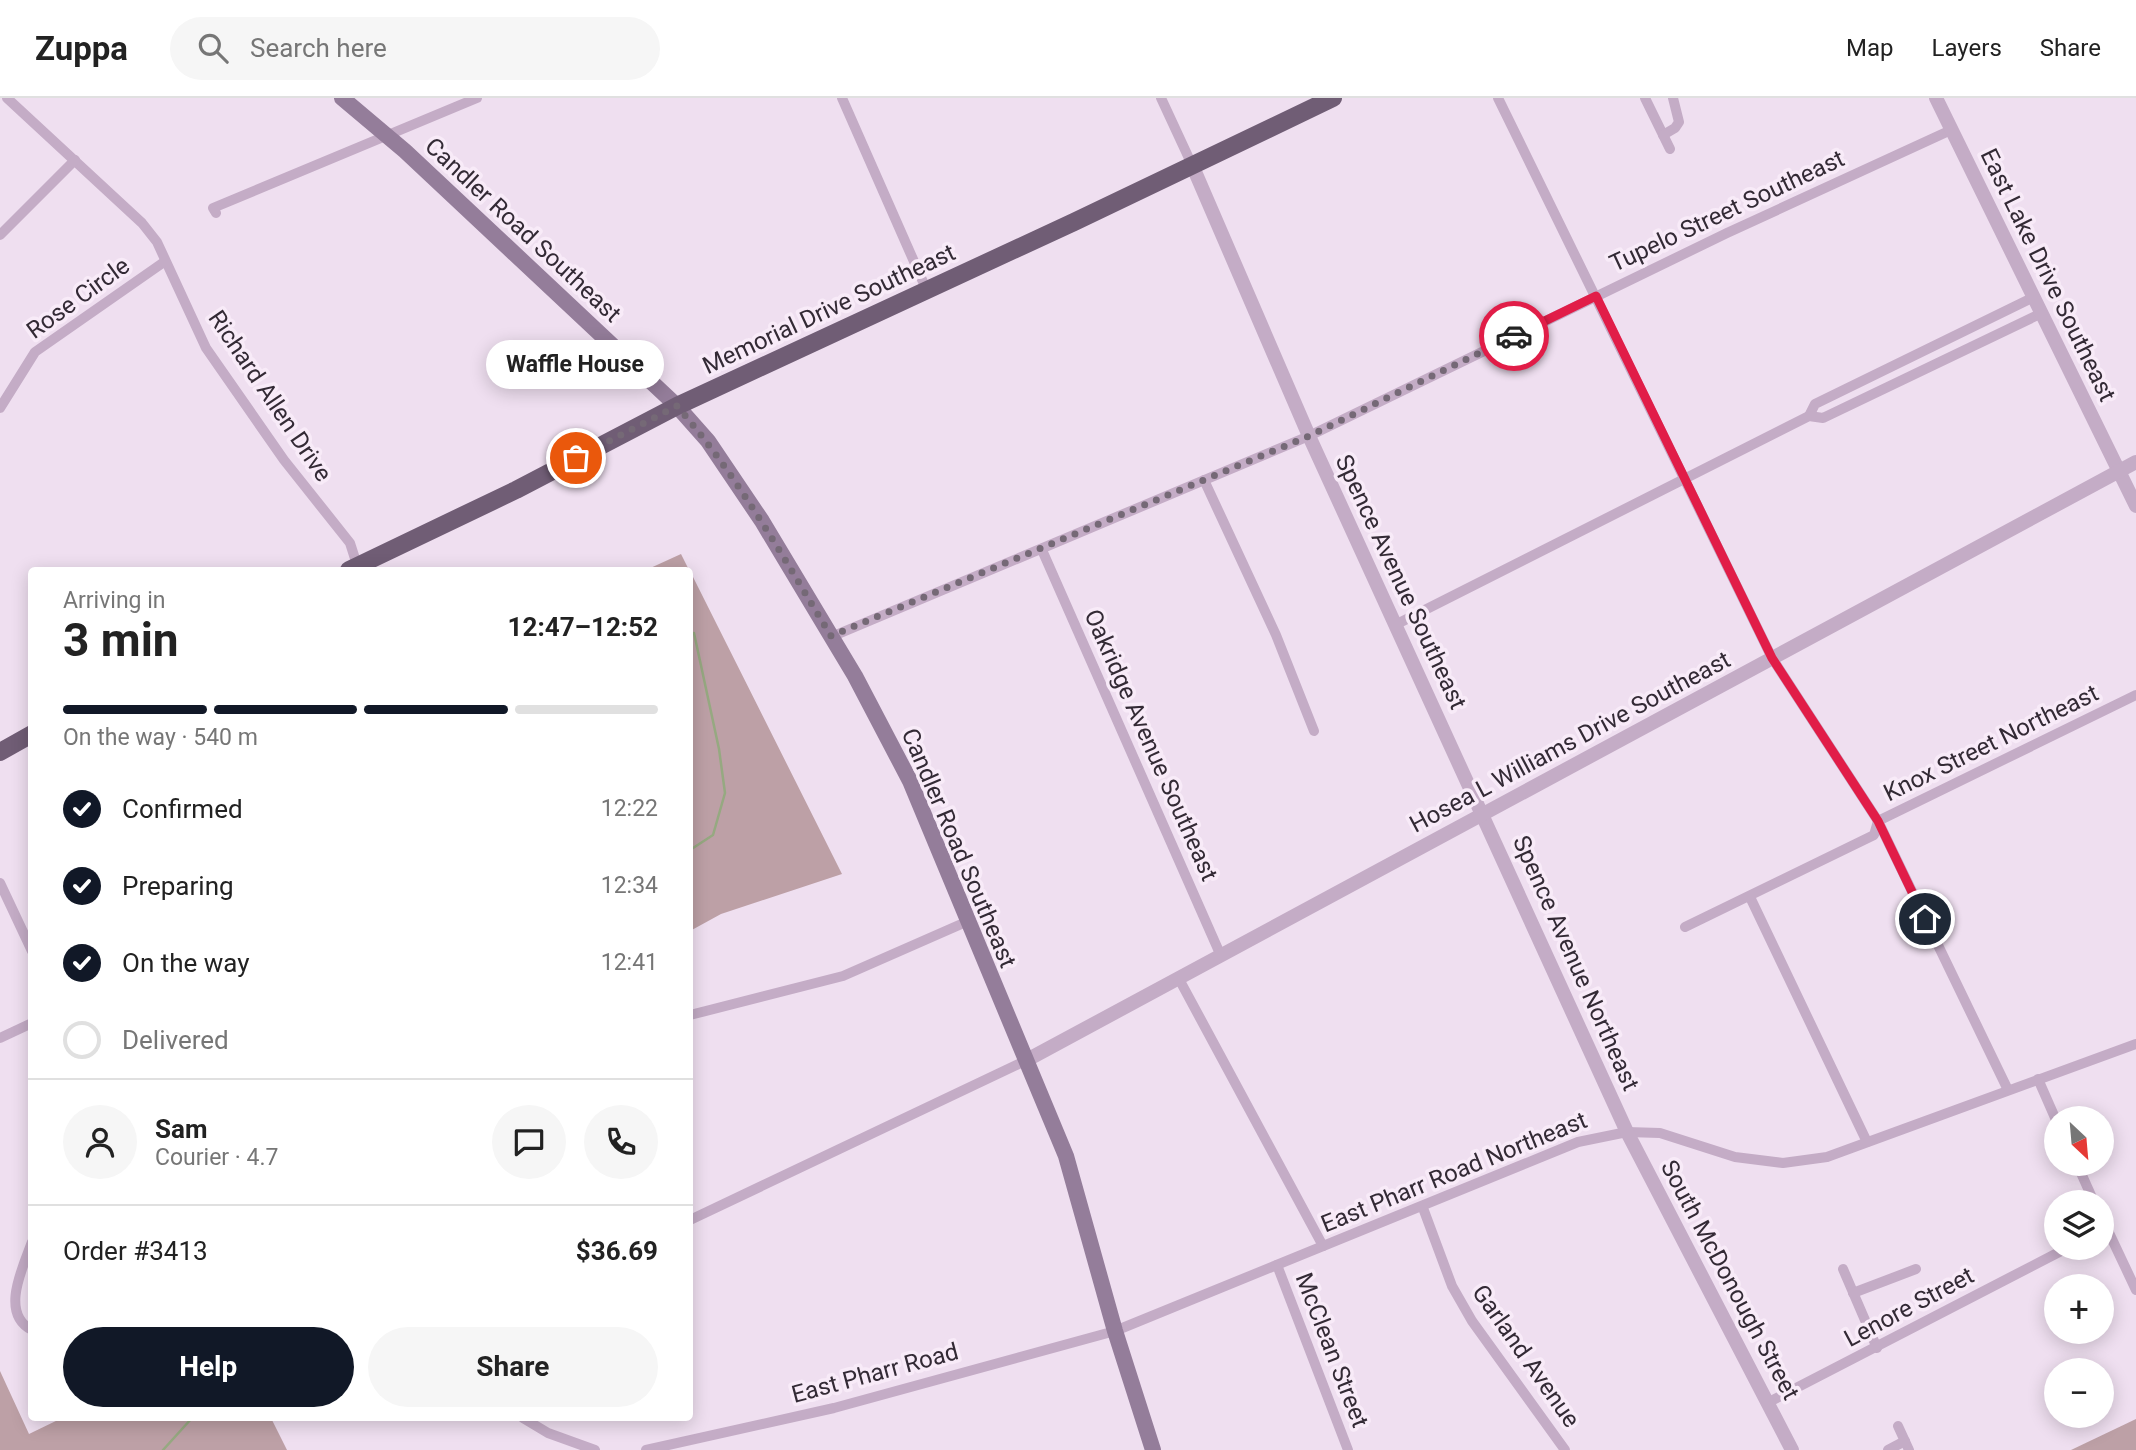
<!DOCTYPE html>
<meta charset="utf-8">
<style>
:root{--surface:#fff;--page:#f6f6f6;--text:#222;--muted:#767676;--line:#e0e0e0;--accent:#111827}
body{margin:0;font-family:Roboto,sans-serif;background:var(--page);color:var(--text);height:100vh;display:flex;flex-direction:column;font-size:26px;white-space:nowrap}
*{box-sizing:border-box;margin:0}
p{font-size:23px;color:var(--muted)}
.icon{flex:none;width:38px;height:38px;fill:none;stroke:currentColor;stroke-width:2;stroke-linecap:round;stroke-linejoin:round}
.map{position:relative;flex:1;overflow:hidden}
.drawer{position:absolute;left:28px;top:469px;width:665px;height:854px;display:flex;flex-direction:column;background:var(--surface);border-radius:7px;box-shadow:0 4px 18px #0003}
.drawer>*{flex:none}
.needle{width:46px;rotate:154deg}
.tools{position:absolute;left:2044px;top:1008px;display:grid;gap:14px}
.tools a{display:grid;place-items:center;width:70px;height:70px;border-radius:50%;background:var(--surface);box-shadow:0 4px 18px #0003;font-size:35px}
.pin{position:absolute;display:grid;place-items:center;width:60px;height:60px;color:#fff;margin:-30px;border:4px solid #fff;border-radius:50%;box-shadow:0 2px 7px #0007}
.courier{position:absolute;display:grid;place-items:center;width:70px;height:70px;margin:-35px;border:5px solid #e11d48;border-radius:50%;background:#fff;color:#222;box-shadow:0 2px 9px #0007}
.bubble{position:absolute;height:49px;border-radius:24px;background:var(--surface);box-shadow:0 4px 18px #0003;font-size:23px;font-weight:700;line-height:49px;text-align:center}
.overview em{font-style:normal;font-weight:700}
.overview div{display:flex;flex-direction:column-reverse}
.overview{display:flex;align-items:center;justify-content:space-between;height:119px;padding:0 35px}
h1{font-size:46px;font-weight:700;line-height:52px}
.bar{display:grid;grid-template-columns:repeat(4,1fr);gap:10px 7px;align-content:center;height:84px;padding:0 35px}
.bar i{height:9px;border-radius:5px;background:var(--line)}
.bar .selected{background:var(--accent)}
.bar p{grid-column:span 4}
.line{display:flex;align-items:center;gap:18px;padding:0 35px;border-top:2px solid var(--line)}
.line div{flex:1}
.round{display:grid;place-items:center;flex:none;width:74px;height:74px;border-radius:37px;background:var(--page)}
ol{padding:0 35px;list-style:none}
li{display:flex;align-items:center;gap:21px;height:77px}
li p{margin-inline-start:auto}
li .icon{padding:7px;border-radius:50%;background:var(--accent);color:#fff;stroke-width:4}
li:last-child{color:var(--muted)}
li i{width:38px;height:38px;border:4px solid var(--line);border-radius:50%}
.primary-button{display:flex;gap:14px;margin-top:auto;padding:14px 35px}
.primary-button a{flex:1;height:80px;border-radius:42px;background:var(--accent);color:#fff;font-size:28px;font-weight:700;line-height:80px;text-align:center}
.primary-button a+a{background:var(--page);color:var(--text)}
header{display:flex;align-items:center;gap:42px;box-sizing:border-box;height:98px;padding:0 35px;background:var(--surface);border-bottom:2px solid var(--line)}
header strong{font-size:33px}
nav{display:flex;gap:38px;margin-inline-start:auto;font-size:24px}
.search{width:490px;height:63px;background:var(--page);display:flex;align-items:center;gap:18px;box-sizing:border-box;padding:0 24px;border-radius:38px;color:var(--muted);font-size:26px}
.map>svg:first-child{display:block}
.green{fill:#bda0a6}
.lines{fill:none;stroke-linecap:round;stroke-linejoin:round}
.stream{stroke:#96a981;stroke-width:2.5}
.minor{stroke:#c4acc6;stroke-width:10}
.tertiary{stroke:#c4acc6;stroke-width:14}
.secondary{stroke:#947d9a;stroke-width:16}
.primary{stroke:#705d75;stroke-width:18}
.done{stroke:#756976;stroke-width:7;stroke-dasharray:0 12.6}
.route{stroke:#e11d48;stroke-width:9}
.labels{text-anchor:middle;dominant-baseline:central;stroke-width:7;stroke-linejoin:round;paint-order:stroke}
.street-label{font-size:24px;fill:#332a35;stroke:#f8ebf8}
</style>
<header>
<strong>Zuppa</strong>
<div class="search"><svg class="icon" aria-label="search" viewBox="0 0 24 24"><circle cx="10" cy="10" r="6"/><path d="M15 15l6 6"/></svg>Search here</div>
<nav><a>Map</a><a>Layers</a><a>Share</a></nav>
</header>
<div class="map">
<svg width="2136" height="1352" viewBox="0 0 2136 1352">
<rect width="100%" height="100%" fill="#efdff0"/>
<g class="green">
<path d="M681,456L689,472H646Z"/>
<path d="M690,473L842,776L721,816L690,833Z"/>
<path d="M0,1273L29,1336L62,1320H271L287,1352H0Z"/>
<path d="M2136,1321V1352H2071Z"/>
</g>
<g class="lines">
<g class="stream">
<path d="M690,752L713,737L725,695L719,651L694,535"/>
<path d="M163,1352L192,1320"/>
</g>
<g class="minor">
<path d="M7,0L142,125L157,144L206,250L284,362L350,445L358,470"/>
<path d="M842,0L927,193"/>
<path d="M1161,0L1193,69"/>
<path d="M1498,0L1772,560L1878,723L2008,992"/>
<path d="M1645,0L1670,51"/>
<path d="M1663,37L1675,30L1679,24L1673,0"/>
<path d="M216,115L213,110L477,0"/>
<path d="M0,137L75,62"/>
<path d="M0,310L35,254L164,164"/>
<path d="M1809,318L1815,306L2034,199"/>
<path d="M1204,382L1276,537L1314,633"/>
<path d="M1042,452L1221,858"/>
<path d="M1395,527L1809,318L1823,320L2042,215"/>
<path d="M831,539L1309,338L1727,135L1951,32"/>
<path d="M0,785L32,853"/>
<path d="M1750,799L1867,1044"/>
<path d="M1685,829L1874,737L1878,723L2136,597"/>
<path d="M1179,881L1323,1148"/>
<path d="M690,917L843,878L966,824"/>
<path d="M0,940L32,925"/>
<path d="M2038,981L2056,1022"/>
<path d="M2077,1066L2094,1104"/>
<path d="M1423,1110L1452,1188L1472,1223L1565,1352"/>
<path d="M2102,1120L2136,1192"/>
<path d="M690,1122L1025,963"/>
<path d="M32,1144C22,1171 0,1216 32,1232"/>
<path d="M1277,1167L1348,1352"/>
<path d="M1843,1171L1877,1250"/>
<path d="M1853,1195L1916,1171"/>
<path d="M1769,1304L2067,1150"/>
<path d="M523,1320L548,1335L595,1352"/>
<path d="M1898,1328L1909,1352"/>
<path d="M646,1352L834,1310L1115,1233L1578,1044L1627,1034L1660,1035L1735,1059L1783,1065L1827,1059L2136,946"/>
<path d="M1888,1352L1905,1343"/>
</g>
<g class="tertiary">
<path d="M1936,0L2136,408"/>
<path d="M1193,69L1309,338L1627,1034L1792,1352"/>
<path d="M1025,963L2136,364"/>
</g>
<path class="secondary" d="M342,0L405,53L677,308L708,343L762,423L855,578L910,683L1066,1058L1115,1233L1153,1352"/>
<g class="primary">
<path d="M349,472L516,392L677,308L1074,124L1333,0"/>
<path d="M0,654L32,636"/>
</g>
</g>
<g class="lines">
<path class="done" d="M576,360L677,308C738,378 783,459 831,538L1309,338L1514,238"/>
<path class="route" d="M1514,238L1596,198L1772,560L1878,723L1925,821"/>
</g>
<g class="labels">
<g class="street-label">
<text transform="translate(1727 113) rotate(-25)">Tupelo Street Southeast</text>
<text transform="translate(523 132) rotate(43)">Candler Road Southeast</text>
<text transform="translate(2048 177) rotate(64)">East Lake Drive Southeast</text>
<text transform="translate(78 200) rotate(-36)">Rose Circle</text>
<text transform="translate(829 211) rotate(-25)">Memorial Drive Southeast</text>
<text transform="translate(270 298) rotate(56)">Richard Allen Drive</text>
<text transform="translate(1401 484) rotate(65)">Spence Avenue Southeast</text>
<text transform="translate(1570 644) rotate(-28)">Hosea L Williams Drive Southeast</text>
<text transform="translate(1991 645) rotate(-26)">Knox Street Northeast</text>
<text transform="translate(1151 647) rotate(66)">Oakridge Avenue Southeast</text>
<text transform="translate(959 750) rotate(67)">Candler Road Southeast</text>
<text transform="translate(1576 865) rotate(66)">Spence Avenue Northeast</text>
<text transform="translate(1454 1074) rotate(-22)">East Pharr Road Northeast</text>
<text transform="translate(1730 1182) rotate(62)">South McDonough Street</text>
<text transform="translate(1909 1209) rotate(-28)">Lenore Street</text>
<text transform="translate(1332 1252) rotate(69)">McClean Street</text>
<text transform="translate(1526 1258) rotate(55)">Garland Avenue</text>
<text transform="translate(875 1275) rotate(-15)">East Pharr Road</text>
</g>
</g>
</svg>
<div class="tools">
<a><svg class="needle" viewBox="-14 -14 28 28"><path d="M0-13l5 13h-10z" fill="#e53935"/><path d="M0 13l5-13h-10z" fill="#767676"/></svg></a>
<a><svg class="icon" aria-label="layers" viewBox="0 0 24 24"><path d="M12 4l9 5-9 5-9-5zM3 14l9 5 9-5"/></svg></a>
<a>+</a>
<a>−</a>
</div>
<div class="pin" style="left:576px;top:360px;background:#ea580c"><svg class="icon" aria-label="bag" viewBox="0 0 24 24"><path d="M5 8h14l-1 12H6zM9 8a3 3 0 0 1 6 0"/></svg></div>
<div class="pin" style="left:1925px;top:821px;background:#1f2937"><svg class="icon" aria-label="home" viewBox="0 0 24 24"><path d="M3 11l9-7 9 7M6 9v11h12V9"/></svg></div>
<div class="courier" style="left:1514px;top:238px"><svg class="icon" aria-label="car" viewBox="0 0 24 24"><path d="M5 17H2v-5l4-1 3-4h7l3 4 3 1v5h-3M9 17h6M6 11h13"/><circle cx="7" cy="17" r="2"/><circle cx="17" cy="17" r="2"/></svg></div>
<div class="bubble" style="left:486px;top:242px;width:178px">Waffle House</div>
<section class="drawer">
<div class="overview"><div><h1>3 min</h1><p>Arriving in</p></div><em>12:47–12:52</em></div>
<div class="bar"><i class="selected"></i><i class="selected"></i><i class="selected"></i><i></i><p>On the way · 540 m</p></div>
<ol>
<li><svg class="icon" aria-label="check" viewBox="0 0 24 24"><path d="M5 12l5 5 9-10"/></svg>Confirmed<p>12:22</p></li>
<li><svg class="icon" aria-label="check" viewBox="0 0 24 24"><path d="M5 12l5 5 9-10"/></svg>Preparing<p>12:34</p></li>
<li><svg class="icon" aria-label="check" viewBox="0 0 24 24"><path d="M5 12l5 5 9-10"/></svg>On the way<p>12:41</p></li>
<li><i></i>Delivered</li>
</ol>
<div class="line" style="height:126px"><a class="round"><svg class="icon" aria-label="person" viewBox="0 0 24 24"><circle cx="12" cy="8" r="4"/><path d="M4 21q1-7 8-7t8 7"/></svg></a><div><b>Sam</b><p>Courier · 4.7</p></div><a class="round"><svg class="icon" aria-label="chat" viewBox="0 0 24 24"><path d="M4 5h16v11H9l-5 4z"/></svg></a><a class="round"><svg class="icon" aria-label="phone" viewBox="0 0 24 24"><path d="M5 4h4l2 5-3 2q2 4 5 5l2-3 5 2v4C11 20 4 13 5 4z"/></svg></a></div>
<div class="line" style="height:91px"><div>Order #3413</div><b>$36.69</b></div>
<div class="primary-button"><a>Help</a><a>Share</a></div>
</section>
</div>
